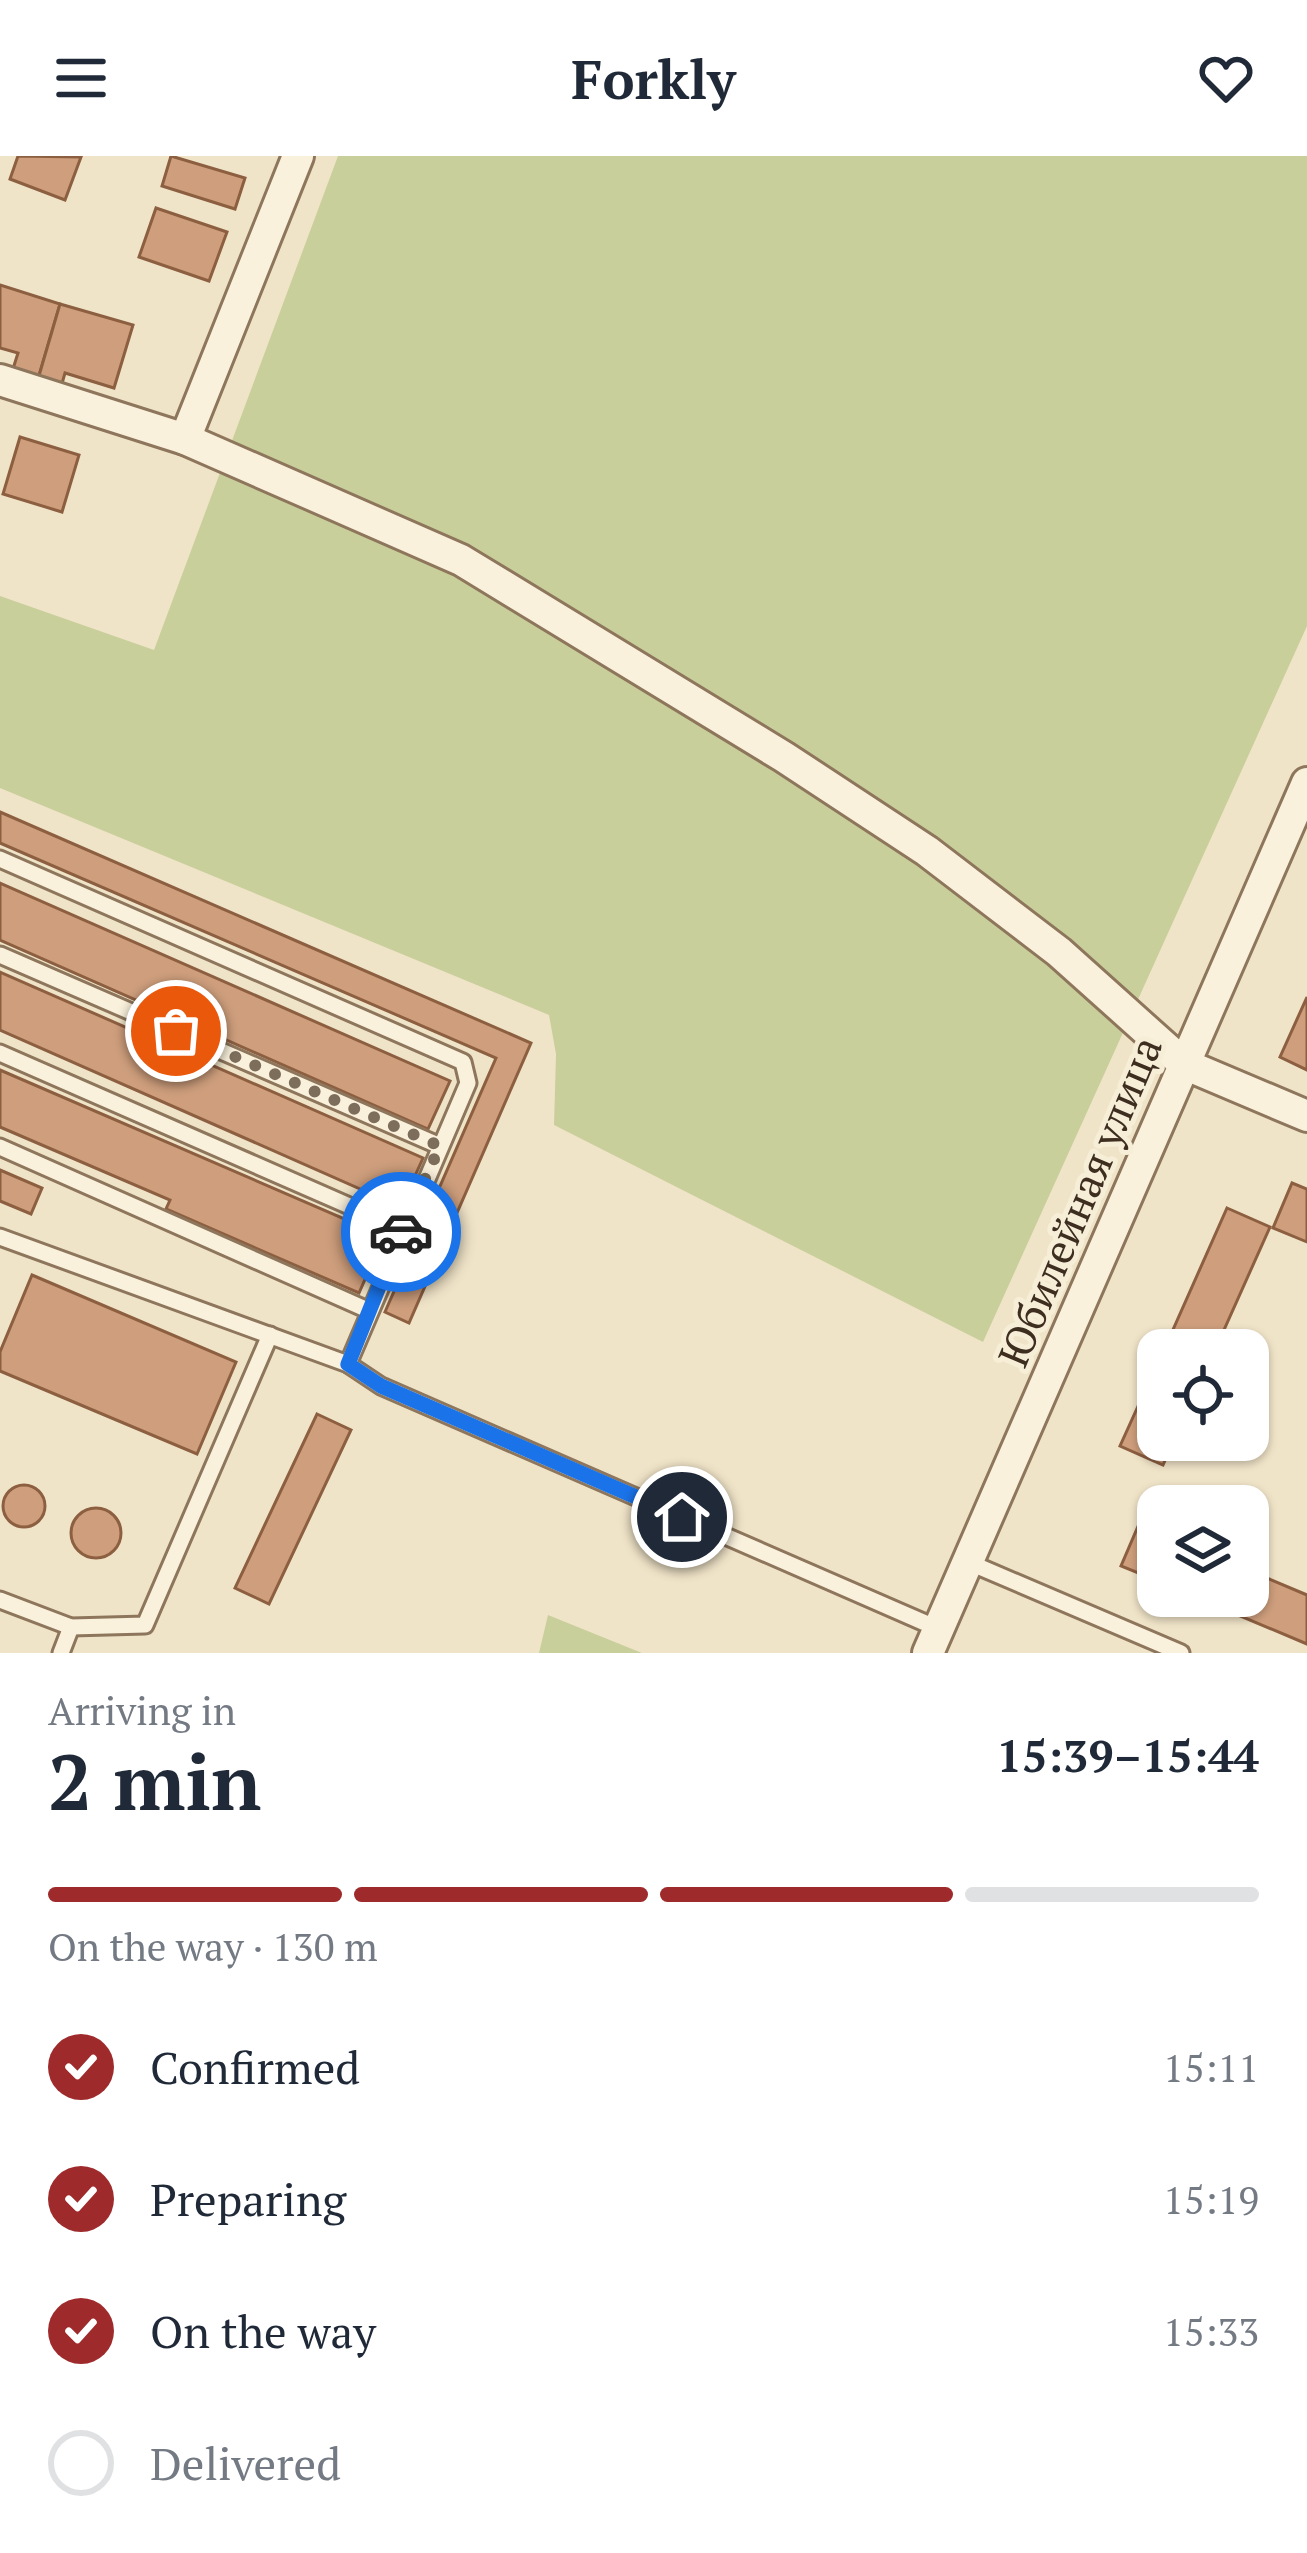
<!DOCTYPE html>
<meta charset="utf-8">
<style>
:root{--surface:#fff;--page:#f2f2f3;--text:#1f2937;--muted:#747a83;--line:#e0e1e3;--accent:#9e2a2b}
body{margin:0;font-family:"PT Serif",serif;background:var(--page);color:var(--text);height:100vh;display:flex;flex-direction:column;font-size:45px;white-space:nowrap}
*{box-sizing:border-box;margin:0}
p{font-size:39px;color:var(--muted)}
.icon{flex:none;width:66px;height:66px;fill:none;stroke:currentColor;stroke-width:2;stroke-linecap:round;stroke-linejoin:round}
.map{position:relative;height:1497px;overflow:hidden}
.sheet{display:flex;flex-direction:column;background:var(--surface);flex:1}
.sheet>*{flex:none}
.buttons{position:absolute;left:1137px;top:1173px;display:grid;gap:24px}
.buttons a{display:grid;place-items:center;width:132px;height:132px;border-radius:24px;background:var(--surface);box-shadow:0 3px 9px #0004;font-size:60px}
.pin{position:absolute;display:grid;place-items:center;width:102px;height:102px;color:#fff;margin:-51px;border:6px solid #fff;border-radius:50%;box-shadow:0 3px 12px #0007}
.courier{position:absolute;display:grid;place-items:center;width:120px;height:120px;margin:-60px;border:9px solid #1a73e8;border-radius:50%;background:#fff;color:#222;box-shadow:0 3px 15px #0007}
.overview em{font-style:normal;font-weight:800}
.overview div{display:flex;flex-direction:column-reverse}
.overview{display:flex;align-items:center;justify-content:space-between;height:204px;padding:0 48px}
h1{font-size:78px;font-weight:800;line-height:90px}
.bar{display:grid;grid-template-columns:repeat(4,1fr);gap:18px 12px;align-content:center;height:144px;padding:0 48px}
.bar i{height:15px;border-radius:9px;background:var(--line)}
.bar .active{background:var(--accent)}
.bar p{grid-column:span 4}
ol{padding:0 48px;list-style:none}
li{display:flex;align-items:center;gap:36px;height:132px}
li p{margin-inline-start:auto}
li .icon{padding:12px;border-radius:50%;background:var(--accent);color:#fff;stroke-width:4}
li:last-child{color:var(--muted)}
li i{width:66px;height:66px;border:6px solid var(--line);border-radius:50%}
header{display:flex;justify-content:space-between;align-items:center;height:156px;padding:0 48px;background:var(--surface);font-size:54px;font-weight:800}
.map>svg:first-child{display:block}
.green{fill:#c9cf9b}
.building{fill:#cf9f7d;stroke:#8d5f41;stroke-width:3}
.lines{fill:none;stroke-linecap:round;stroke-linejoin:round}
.lane-casing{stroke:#8d765c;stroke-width:21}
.street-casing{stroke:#8d765c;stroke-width:36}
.lane{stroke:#faf1dc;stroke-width:15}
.street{stroke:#faf1dc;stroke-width:30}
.done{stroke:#7c6e5b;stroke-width:12;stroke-dasharray:0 21.6}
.route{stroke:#1a73e8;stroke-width:15}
.labels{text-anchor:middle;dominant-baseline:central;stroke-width:10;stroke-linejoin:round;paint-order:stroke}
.street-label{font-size:42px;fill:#3d2e20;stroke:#f7eed8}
</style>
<header><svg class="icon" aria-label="menu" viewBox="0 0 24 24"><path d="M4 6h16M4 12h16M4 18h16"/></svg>Forkly<svg class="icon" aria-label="heart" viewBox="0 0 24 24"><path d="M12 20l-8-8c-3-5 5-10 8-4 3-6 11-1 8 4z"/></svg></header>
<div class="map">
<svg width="1307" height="1497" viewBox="0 0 1307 1497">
<rect width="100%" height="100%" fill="#f0e4c8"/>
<g class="green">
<path d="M338,0H1307V470L983,1186L554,969L556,898L549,859L0,632V440L154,494Z"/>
<path d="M548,1459L642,1497H539Z"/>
</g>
<g class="building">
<path d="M18,0L81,1L65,44L10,23Z"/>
<path d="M171,0L245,22L235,53L162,30Z"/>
<path d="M156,52L227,76L209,125L139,101Z"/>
<path d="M0,129L60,148L38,223L12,216L18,197L0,192Z"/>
<path d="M60,148L133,169L114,232L65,217L61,231L38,223Z"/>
<path d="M20,281L79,299L62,356L3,338Z"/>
<path d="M0,656L531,887L409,1167L385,1156L496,902L0,687Z"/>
<path d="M0,727L450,925L428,973L0,784Z"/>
<path d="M0,816L423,1002L401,1051L0,874Z"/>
<path d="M1307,841V914L1280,901Z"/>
<path d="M0,914L384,1080L359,1137L166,1053L170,1044L0,971Z"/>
<path d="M0,1014L42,1032L31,1058L0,1045Z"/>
<path d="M1292,1027L1307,1033V1086L1273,1072Z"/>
<path d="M1227,1052L1270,1071L1215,1194H1164Z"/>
<path d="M32,1119L236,1206L197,1298L0,1215V1196Z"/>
<path d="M1158,1206V1284H1174L1163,1309L1120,1290Z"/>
<path d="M317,1258L351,1274L269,1448L235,1432Z"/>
<circle cx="24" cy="1350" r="21"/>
<circle cx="96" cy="1377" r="25"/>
<path d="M1139,1368L1158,1376V1425L1121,1410Z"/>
<path d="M1248,1414L1307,1439V1488L1193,1440H1248Z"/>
</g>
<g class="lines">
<g class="lane-casing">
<g id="lane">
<path d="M0,703L463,906L468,927L348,1208"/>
<path d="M0,799L440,990"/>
<path d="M0,897L402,1073"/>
<path d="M0,991L370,1155"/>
<path d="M0,1081L348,1208L381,1230L939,1473"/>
<path d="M968,1406L1181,1497"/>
<path d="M0,1444L71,1471L145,1469L270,1179"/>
<path d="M61,1497L71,1471"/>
</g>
</g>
<g class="street-casing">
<g id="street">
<path d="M0,224L185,283L461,404L784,601L927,695L1059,796L1184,908L1307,960"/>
<path d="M185,283L298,0"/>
<path d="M928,1497L1307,627"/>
</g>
</g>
<use href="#lane" class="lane"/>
<use href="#street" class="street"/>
</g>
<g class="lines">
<path class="done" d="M176,875L440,990L401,1076"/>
<path class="route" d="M401,1076L348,1208L381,1230L682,1361"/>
</g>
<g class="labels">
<g class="street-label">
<text transform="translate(1079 1045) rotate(-67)">Юбилейная улица</text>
</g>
</g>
</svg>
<div class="buttons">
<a><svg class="icon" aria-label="locate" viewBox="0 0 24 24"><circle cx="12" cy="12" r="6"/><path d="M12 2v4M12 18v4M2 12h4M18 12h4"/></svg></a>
<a><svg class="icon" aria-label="layers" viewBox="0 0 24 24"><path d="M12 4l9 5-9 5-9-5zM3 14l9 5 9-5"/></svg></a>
</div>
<div class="pin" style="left:176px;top:875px;background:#ea580c"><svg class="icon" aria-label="bag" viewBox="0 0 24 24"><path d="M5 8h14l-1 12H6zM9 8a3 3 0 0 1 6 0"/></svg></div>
<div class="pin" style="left:682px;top:1361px;background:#1f2937"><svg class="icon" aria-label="home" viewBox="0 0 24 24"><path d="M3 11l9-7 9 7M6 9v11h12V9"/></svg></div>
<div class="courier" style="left:401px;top:1076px"><svg class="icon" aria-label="car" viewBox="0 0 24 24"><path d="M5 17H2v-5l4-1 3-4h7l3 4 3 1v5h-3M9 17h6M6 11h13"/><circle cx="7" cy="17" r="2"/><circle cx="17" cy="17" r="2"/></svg></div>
</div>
<section class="sheet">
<div class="overview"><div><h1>2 min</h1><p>Arriving in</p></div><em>15:39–15:44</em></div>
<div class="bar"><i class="active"></i><i class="active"></i><i class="active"></i><i></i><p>On the way · 130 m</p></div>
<ol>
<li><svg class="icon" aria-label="check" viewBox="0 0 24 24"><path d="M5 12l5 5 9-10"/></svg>Confirmed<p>15:11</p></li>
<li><svg class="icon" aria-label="check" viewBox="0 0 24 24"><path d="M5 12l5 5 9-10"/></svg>Preparing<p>15:19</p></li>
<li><svg class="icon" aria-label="check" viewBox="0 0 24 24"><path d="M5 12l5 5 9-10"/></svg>On the way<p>15:33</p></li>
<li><i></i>Delivered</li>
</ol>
</section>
